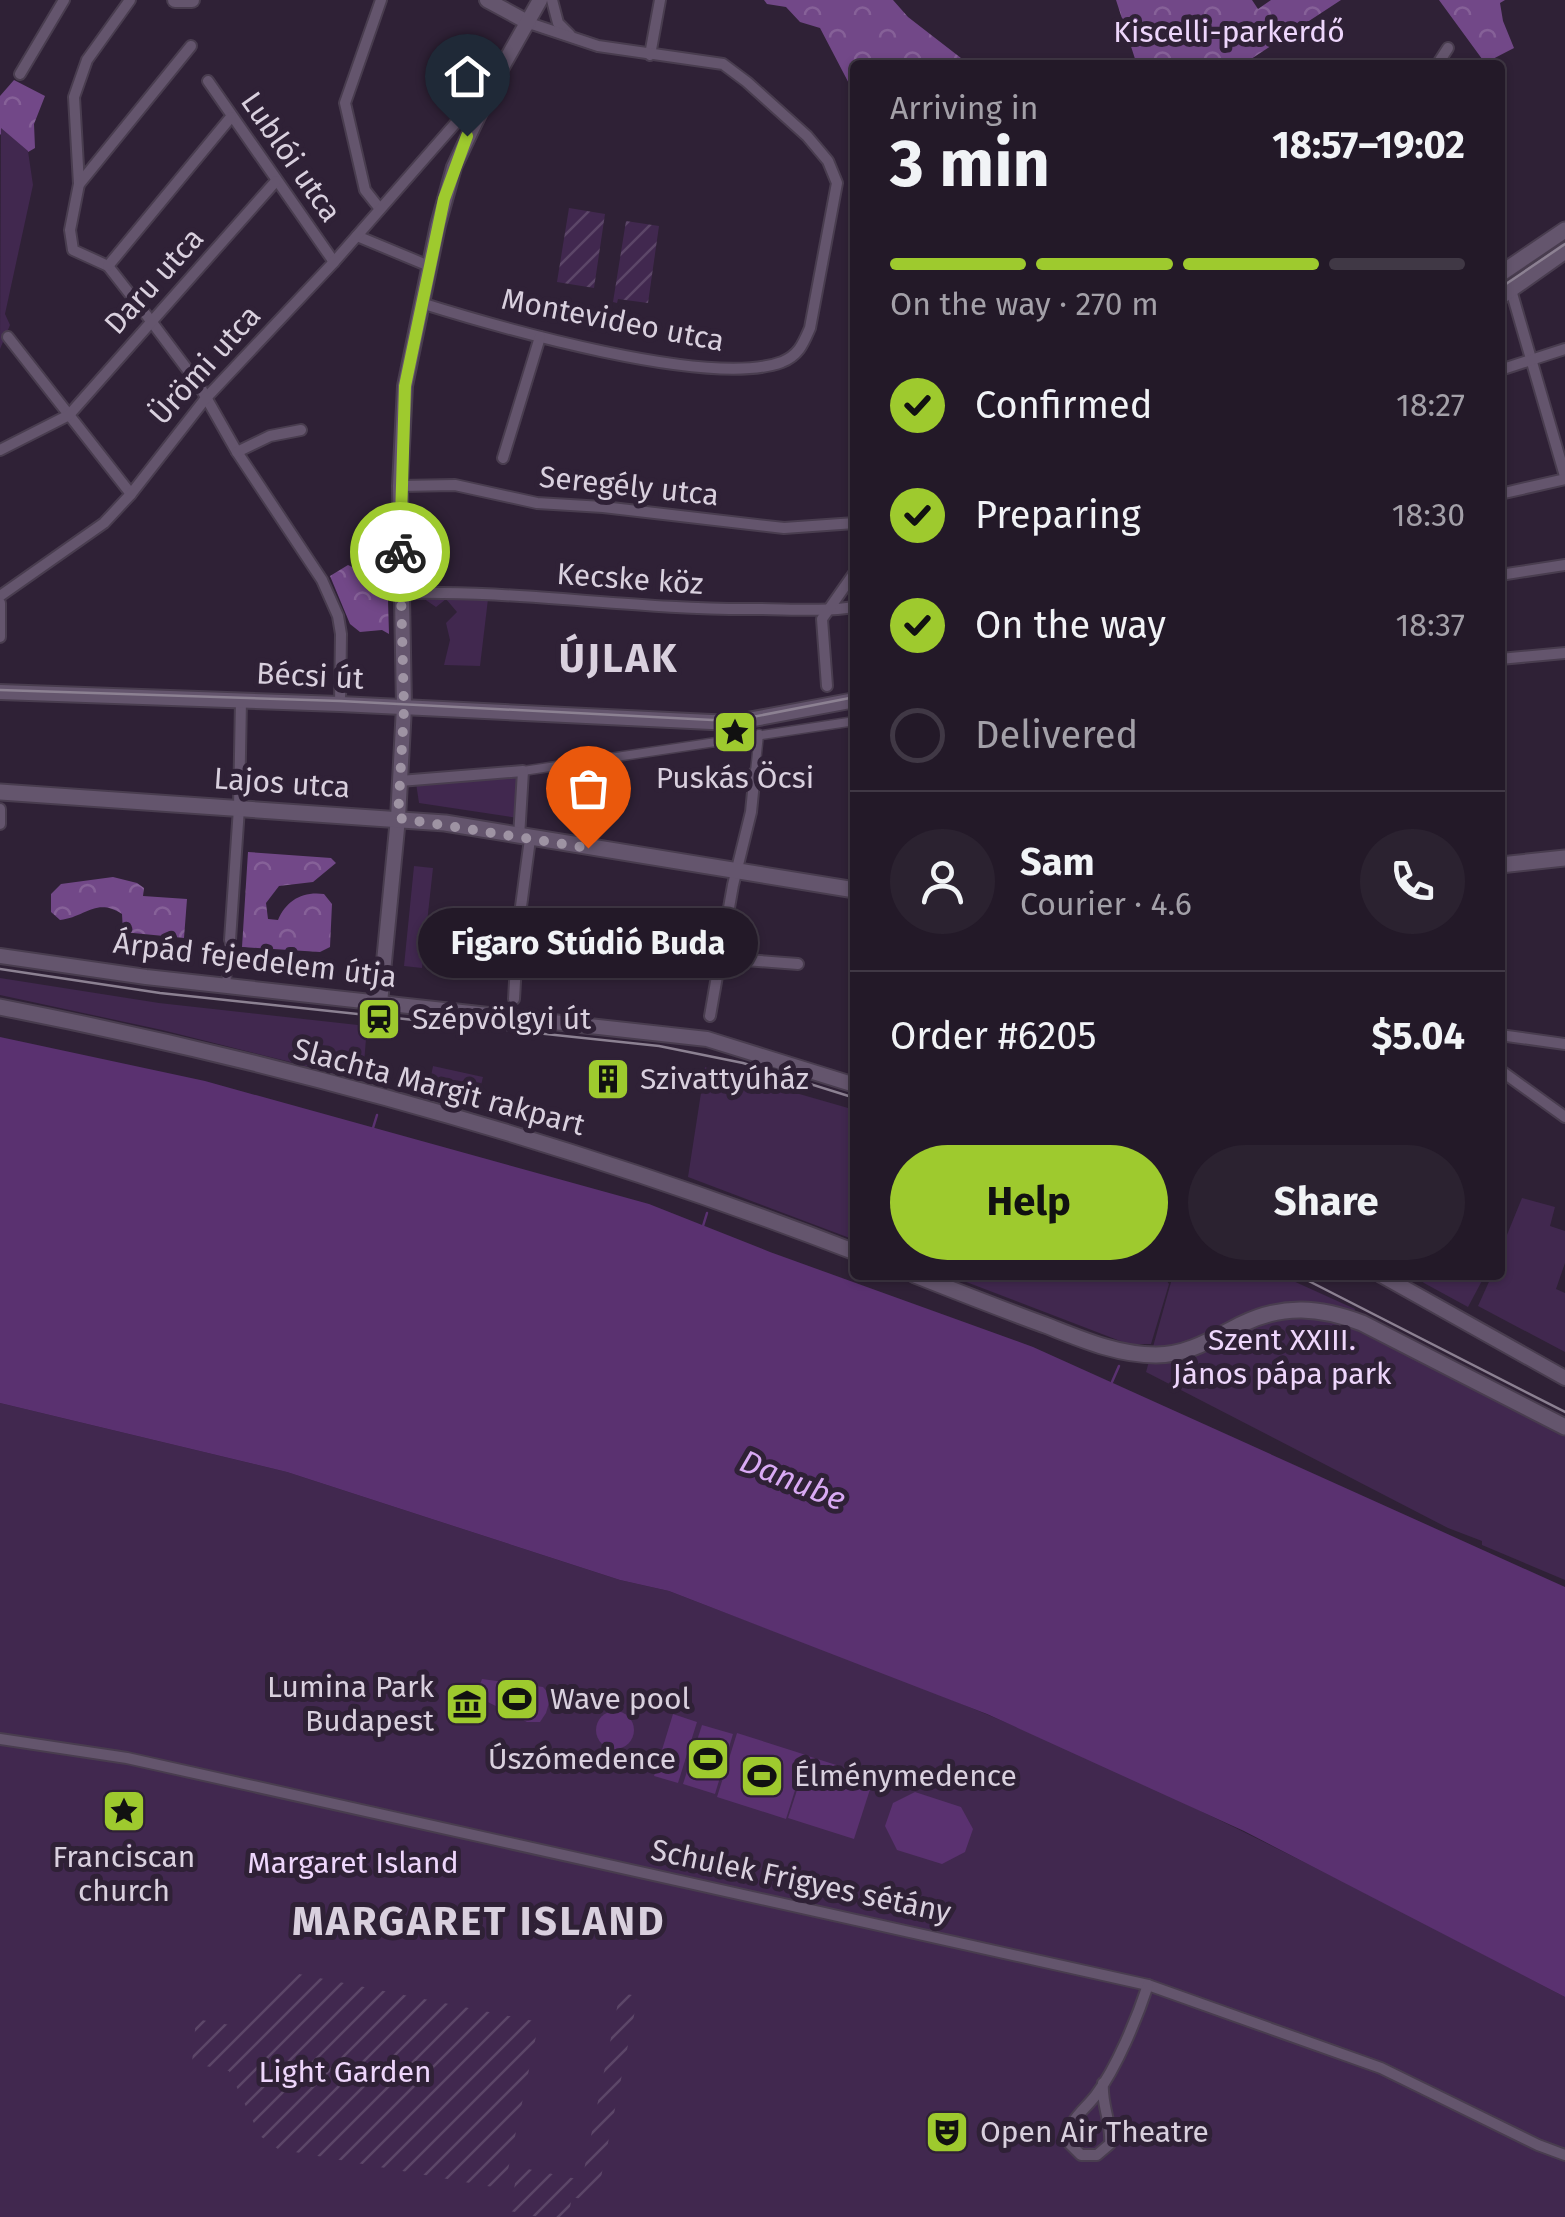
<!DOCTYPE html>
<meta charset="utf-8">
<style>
:root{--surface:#231928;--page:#2b2230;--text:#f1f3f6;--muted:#a3a0a8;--line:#403845;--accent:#9eca2e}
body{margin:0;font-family:"Fira Sans",sans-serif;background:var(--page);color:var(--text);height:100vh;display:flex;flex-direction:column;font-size:38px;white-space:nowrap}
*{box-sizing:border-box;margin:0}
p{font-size:32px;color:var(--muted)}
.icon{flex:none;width:55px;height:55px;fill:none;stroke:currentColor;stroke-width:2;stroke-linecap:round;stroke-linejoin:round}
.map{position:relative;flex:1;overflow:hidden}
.panel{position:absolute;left:850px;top:60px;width:655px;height:1220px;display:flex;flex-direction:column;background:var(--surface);border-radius:10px;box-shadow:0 2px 8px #0004,0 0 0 2px var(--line)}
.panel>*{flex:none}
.pin{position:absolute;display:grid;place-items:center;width:85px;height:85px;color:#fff;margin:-102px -42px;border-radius:50% 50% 50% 0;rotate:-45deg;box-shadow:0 0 10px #0007}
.pin .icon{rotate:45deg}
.courier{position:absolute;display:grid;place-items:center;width:100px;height:100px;margin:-50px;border:8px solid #9eca2e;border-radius:50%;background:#fff;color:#222;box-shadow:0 2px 12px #0007}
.bubble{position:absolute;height:70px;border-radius:35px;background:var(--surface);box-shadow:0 2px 8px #0004,0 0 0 2px var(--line);font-size:32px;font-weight:700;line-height:70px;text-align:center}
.headline em{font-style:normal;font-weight:700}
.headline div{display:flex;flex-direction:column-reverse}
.headline{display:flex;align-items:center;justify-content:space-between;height:170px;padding:0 40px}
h1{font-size:65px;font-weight:700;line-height:75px}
.bar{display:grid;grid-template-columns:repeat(4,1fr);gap:15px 10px;align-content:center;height:120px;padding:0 40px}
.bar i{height:12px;border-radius:8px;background:var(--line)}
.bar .on{background:var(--accent)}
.bar p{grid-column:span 4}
.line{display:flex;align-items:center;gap:25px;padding:0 40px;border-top:2px solid var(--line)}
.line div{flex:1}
.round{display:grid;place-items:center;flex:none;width:105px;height:105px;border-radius:52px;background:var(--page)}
ol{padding:0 40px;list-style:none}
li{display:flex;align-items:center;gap:30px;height:110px}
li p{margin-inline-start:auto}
li .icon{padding:10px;border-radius:50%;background:var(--accent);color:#111;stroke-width:4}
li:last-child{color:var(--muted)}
li i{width:55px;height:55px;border:5px solid var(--line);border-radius:50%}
.cta{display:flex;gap:20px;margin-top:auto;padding:20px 40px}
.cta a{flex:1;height:115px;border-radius:60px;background:var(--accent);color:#111;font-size:40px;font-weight:700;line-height:115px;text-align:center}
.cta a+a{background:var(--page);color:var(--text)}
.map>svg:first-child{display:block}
.forest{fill:url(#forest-crowns)}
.park{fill:#41284f}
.garden{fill:url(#garden-furrows)}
.water{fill:#5a3170}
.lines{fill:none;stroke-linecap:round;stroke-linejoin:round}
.stream{stroke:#5a3170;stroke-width:2.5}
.pedestrian-casing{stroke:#493d4f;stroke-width:11}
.minor-casing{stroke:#493d4f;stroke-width:14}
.tertiary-casing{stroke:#493d4f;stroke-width:18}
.secondary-casing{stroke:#493d4f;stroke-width:19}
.pedestrian{stroke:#64556d;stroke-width:8}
.minor{stroke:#64556d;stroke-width:10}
.tertiary{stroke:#64556d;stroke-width:14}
.secondary{stroke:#64556d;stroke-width:15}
.tram{stroke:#8c8192;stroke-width:2.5}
.done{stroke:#9e93a3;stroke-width:10;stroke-dasharray:0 18}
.route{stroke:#9eca2e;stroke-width:12}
.labels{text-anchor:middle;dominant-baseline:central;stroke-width:10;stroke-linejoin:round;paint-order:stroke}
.park-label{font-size:30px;fill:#eed6fc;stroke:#2f2136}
.street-label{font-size:30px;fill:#d9d0de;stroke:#2f2136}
.poi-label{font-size:30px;fill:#d9d0de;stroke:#2f2136;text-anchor:start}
.water-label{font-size:32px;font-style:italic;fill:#d9aaf4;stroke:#2f2136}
.district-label{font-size:40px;font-weight:bold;letter-spacing:2.5px;fill:#d9d0de;stroke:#2f2136}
</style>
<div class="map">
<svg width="1565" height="2217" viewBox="0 0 1565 2217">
<defs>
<pattern id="forest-crowns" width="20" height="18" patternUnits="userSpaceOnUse" patternTransform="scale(2.5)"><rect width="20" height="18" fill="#724888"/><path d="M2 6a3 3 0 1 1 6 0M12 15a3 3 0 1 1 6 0" fill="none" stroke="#866198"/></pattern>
<pattern id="garden-furrows" width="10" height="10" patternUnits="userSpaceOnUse" patternTransform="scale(2.5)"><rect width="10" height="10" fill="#41284f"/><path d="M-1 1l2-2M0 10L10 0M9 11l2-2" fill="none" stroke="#5c4668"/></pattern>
</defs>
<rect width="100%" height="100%" fill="#2f2136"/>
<g class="forest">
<path d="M764,0H893L908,17L970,65H855V95L820,28L800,22L786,7L767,4Z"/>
<path d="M1116,0H1252L1258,9L1271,0H1341L1242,65H1137Z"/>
<path d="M1439,0H1505L1500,3L1503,21L1514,48L1485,63Z"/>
<path d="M14,80L45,96L34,124L35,148L23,155L0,134V96Z"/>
<path d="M348,565L359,570L387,567L389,634L382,630L360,632L350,624L330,576Z"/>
<path d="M248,852L331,858L336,863L313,882L279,886L266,903L268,919L278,920C286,901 302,891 324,894L332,904L330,947L320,952L242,947Z"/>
<path d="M113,877L137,883L144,888L143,896L187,899L184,938L123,932L122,914C96,897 86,917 60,920L51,912V894L61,884Z"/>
</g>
<g class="park">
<path d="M1,128L28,151L33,185L5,314L10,325L0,349Z"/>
<path d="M420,596L488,599L480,666L444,665L450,640L446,623L457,612L446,599L436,607Z"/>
<path d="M516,774L520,779L518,818L419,803L416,783Z"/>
<path d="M414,866L433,868L422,968L404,966Z"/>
<path d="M0,978L159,1003L367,1026L364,1064L359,1079L162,1030L0,995Z"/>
<path d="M433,1066L483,1077L477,1102L428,1091Z"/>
<path d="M705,1067L855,1110V1240L688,1177Z"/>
<path d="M1522,1198L1555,1207L1550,1226L1565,1231V1263L1556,1289L1565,1293V1352L1478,1306L1492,1275H1500V1252Z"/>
<path d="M948,1275H1163L1169,1284L1151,1344H1128Z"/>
<path d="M1173,1275H1280L1355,1309L1351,1328L1565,1433V1580L1482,1545V1541L1448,1528L1146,1372Z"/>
<path d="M1421,1275H1485L1468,1307L1424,1283L1419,1279Z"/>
<path d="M0,1403L287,1472L620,1580L669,1591C774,1632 882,1670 986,1714C1184,1797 1375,1897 1565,1997V2217H0Z"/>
</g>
<g class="garden">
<path d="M569,208L605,214L594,288L557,282Z"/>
<path d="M626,221L659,226L648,303L618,299L617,303L613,302Z"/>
<path d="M299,1974L539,2022L504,2189L278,2149L260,2136L229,2071L192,2063L196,2019L230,2025Z"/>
<path d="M620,1993L638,1996L596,2202L572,2197L568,2217H539L510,2211L518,2167L582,2180Z"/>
</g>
<g class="water">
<path d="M0,1037L205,1081L649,1204L770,1252L1033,1347L1565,1587V1997L1244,1831L987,1714L669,1591L620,1580L287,1472L0,1403Z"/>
<path d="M482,1679L543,1687L551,1696L546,1713L540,1722H527L476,1696Z"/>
<circle cx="615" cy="1730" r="19"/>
<path d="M673,1714L697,1722L678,1783L654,1776Z"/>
<path d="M702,1725L733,1734L715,1794L683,1784Z"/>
<path d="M737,1733L806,1755L786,1819L717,1797Z"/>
<path d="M808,1756L874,1777L854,1839L788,1818Z"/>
<path d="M915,1792L961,1807L973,1829L965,1852L942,1864L897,1850L885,1826L893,1803Z"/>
</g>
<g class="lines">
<g class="stream">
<path d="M373,1128L377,1115"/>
<path d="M703,1226L707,1213"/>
<path d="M1112,1382L1119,1366"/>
</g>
<g class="pedestrian-casing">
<g id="pedestrian">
<path d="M523,771L855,721"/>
<path d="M755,772L759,734"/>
<path d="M226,986L230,940"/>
</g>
</g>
<g class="minor-casing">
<g id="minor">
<path d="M130,0L87,60L74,97L79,184L70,230L73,250L108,266L151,321L199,385L237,452L322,580L338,616L341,634L340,704"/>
<path d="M552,0L558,23L570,35"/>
<path d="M650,55L660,0"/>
<path d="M1437,65L1448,48"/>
<path d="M20,74L64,0"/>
<path d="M208,81L334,262"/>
<path d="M80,183L191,46"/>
<path d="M380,209L365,190L345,103L381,0"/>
<path d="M357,236L429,266"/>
<path d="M108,266L231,117"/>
<path d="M1511,290L1565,476"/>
<path d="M421,303C498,327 710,389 782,362C799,355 803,344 810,328L837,183L828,161L807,136L747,82L723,64L598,46L529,23"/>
<path d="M8,337L131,494"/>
<path d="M1500,370L1565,349"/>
<path d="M0,450L69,415L276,181"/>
<path d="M237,452L270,436L301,430"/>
<path d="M503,458L540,337"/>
<path d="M400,486L455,485L537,503L603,507L784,528L855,523"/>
<path d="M1500,494L1565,479"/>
<path d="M1500,575L1565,565"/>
<path d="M402,593C520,590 637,610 755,609C789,609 821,612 855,607"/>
<path d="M0,596L104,523L131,494L206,398L334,262L488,86"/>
<path d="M0,603V637"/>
<path d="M1500,659L1565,653"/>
<path d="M827,686L822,619L855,572"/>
<path d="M400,781L523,771L519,837"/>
<path d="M0,809V824"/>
<path d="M518,929L720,958L798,964"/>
<path d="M230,940L239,808L241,700"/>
<path d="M514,999L518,929L530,839"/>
<path d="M710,1016L733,885L751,812L755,772"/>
<path d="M1500,1035L1565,1044"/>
<path d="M1500,1070L1565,1117"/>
<path d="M0,1739L127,1758L1148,1985L1381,2068L1538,2145L1565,2155"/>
<path d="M1103,2083C1101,2104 1112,2123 1110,2144L1097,2155H1081L1069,2143C1066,2121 1084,2111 1096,2095C1117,2067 1137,2018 1148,1985"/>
</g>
</g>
<g class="tertiary-casing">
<g id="tertiary">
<path d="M175,0H192"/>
<path d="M487,0L529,23"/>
<path d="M0,692L340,704L732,723L855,700"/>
<path d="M0,956L146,977L707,1039L855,1085"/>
<path d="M380,1003L398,818L404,707L400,486L405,386L438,225L454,167L497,76L540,0"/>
<path d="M1381,1275L1565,1378"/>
</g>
</g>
<g class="secondary-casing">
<g id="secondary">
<path d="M1500,274L1565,230"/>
<path d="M1500,297L1565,251"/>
<path d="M0,792L445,823L855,890"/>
<path d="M1500,865L1565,858"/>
<path d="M0,1007C291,1064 578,1145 855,1252"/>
<path d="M915,1275C958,1292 1001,1309 1045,1325C1081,1339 1117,1355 1156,1355C1188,1355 1214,1338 1242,1324C1283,1304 1320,1307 1362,1323L1565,1427"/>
</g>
</g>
<use href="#pedestrian" class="pedestrian"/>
<use href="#minor" class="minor"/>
<use href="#tertiary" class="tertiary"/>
<use href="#secondary" class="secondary"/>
<g class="tram">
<path d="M1500,288L1565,244"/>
<path d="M0,690L340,701L732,721L855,697"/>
<path d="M0,969L160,993L659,1046L743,1063L855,1098"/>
<path d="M1297,1275L1565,1412"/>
</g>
</g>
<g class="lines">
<path class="done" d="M400,552L404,709L398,818L588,848"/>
<path class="route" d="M400,552L405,386L444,199L467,136"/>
</g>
<defs>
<g id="sight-square" transform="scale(2.25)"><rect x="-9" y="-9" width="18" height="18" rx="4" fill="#9eca2e" stroke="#2f2136"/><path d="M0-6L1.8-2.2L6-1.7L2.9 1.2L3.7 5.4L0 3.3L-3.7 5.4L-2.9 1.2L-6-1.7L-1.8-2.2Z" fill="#111"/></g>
<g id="station-square" transform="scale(2.25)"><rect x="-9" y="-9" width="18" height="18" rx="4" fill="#9eca2e" stroke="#2f2136"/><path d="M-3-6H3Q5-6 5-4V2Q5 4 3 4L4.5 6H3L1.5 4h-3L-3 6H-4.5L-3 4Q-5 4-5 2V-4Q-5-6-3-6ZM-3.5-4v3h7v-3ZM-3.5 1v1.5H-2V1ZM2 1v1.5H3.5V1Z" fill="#111"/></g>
<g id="building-square" transform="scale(2.25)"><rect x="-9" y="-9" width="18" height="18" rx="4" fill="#9eca2e" stroke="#2f2136"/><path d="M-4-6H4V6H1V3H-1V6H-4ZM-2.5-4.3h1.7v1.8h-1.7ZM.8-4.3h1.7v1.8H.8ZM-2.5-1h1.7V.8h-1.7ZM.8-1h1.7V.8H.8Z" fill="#111"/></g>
<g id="stadium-square" transform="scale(2.25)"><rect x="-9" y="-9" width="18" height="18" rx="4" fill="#9eca2e" stroke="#2f2136"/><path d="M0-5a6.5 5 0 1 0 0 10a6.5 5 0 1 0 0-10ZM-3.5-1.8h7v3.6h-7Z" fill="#111"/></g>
<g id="museum-square" transform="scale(2.25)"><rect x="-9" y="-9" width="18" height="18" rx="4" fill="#9eca2e" stroke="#2f2136"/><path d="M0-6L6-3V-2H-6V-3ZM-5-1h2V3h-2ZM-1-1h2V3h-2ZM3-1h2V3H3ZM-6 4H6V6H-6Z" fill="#111"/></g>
<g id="theatre-square" transform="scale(2.25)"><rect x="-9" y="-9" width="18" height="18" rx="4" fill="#9eca2e" stroke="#2f2136"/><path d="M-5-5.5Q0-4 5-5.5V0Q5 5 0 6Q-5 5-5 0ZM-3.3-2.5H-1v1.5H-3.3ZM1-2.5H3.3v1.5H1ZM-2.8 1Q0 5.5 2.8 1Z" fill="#111"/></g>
</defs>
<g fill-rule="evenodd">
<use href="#sight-square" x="735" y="732"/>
<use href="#station-square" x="379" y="1019"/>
<use href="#building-square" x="608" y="1079"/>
<use href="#stadium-square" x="517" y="1699"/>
<use href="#museum-square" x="467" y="1704"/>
<use href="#stadium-square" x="708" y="1759"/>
<use href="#stadium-square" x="762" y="1776"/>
<use href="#sight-square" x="124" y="1811"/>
<use href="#theatre-square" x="947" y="2132"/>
</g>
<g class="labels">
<g class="park-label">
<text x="1229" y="32">Kiscelli-parkerdő</text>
<text x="1282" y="1340">Szent XXIII.<tspan x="1282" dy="34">János pápa park</tspan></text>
<text x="353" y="1863">Margaret Island</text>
<text x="345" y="2072">Light Garden</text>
</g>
<g class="street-label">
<text transform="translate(291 157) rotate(55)">Lublói utca</text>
<text transform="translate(154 281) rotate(-48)">Daru utca</text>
<text transform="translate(613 320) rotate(11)">Montevideo utca</text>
<text transform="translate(205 365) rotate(-48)">Ürömi utca</text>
<text transform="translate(629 486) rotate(6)">Seregély utca</text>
<text transform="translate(630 579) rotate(4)">Kecske köz</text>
<text transform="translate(310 676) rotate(3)">Bécsi út</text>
<text transform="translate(282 783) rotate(4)">Lajos utca</text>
<text transform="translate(255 960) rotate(7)">Árpád fejedelem útja</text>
<text transform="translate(439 1087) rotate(15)">Slachta Margit rakpart</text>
<text transform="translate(801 1881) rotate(12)">Schulek Frigyes sétány</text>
</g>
<g class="poi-label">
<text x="735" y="778" text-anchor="middle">Puskás Öcsi</text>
<text x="412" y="1019">Szépvölgyi út</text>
<text x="640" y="1079">Szivattyúház</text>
<text x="434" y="1687" text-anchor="end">Lumina Park<tspan x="434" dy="34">Budapest</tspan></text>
<text x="550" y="1699">Wave pool</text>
<text x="676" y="1759" text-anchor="end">Úszómedence</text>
<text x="794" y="1776">Élménymedence</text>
<text x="124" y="1857" text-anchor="middle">Franciscan<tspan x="124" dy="34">church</tspan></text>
<text x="980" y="2132">Open Air Theatre</text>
</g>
<g class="water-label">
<text transform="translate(793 1480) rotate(22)">Danube</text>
</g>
<g class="district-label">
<text x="619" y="659">ÚJLAK</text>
<text x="479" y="1922">MARGARET ISLAND</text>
</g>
</g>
</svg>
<div class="pin" style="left:588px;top:848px;background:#ea580c"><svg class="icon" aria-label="bag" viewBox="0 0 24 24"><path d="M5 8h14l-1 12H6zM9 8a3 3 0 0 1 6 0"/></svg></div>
<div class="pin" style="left:467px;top:136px;background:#1f2937"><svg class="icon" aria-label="home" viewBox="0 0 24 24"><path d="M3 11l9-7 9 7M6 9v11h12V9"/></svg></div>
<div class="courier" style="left:400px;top:552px"><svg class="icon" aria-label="bike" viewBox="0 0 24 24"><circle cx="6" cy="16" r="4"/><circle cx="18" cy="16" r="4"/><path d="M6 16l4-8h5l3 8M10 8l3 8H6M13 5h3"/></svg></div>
<div class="bubble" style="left:418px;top:908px;width:340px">Figaro Stúdió Buda</div>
<section class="panel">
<div class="headline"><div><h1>3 min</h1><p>Arriving in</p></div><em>18:57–19:02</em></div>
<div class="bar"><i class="on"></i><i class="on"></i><i class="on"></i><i></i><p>On the way · 270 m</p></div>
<ol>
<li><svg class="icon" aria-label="check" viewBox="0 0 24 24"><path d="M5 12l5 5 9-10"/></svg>Confirmed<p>18:27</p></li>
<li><svg class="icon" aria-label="check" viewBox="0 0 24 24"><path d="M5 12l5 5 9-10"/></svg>Preparing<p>18:30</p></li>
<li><svg class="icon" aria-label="check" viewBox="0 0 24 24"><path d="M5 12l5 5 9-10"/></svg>On the way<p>18:37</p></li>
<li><i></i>Delivered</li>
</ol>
<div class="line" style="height:180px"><a class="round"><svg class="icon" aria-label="person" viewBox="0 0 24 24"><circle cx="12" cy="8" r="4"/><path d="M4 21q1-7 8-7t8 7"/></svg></a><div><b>Sam</b><p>Courier · 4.6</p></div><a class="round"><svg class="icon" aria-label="phone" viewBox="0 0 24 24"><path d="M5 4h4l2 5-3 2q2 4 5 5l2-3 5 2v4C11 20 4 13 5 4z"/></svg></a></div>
<div class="line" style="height:130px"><div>Order #6205</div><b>$5.04</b></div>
<div class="cta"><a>Help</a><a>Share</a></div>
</section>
</div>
